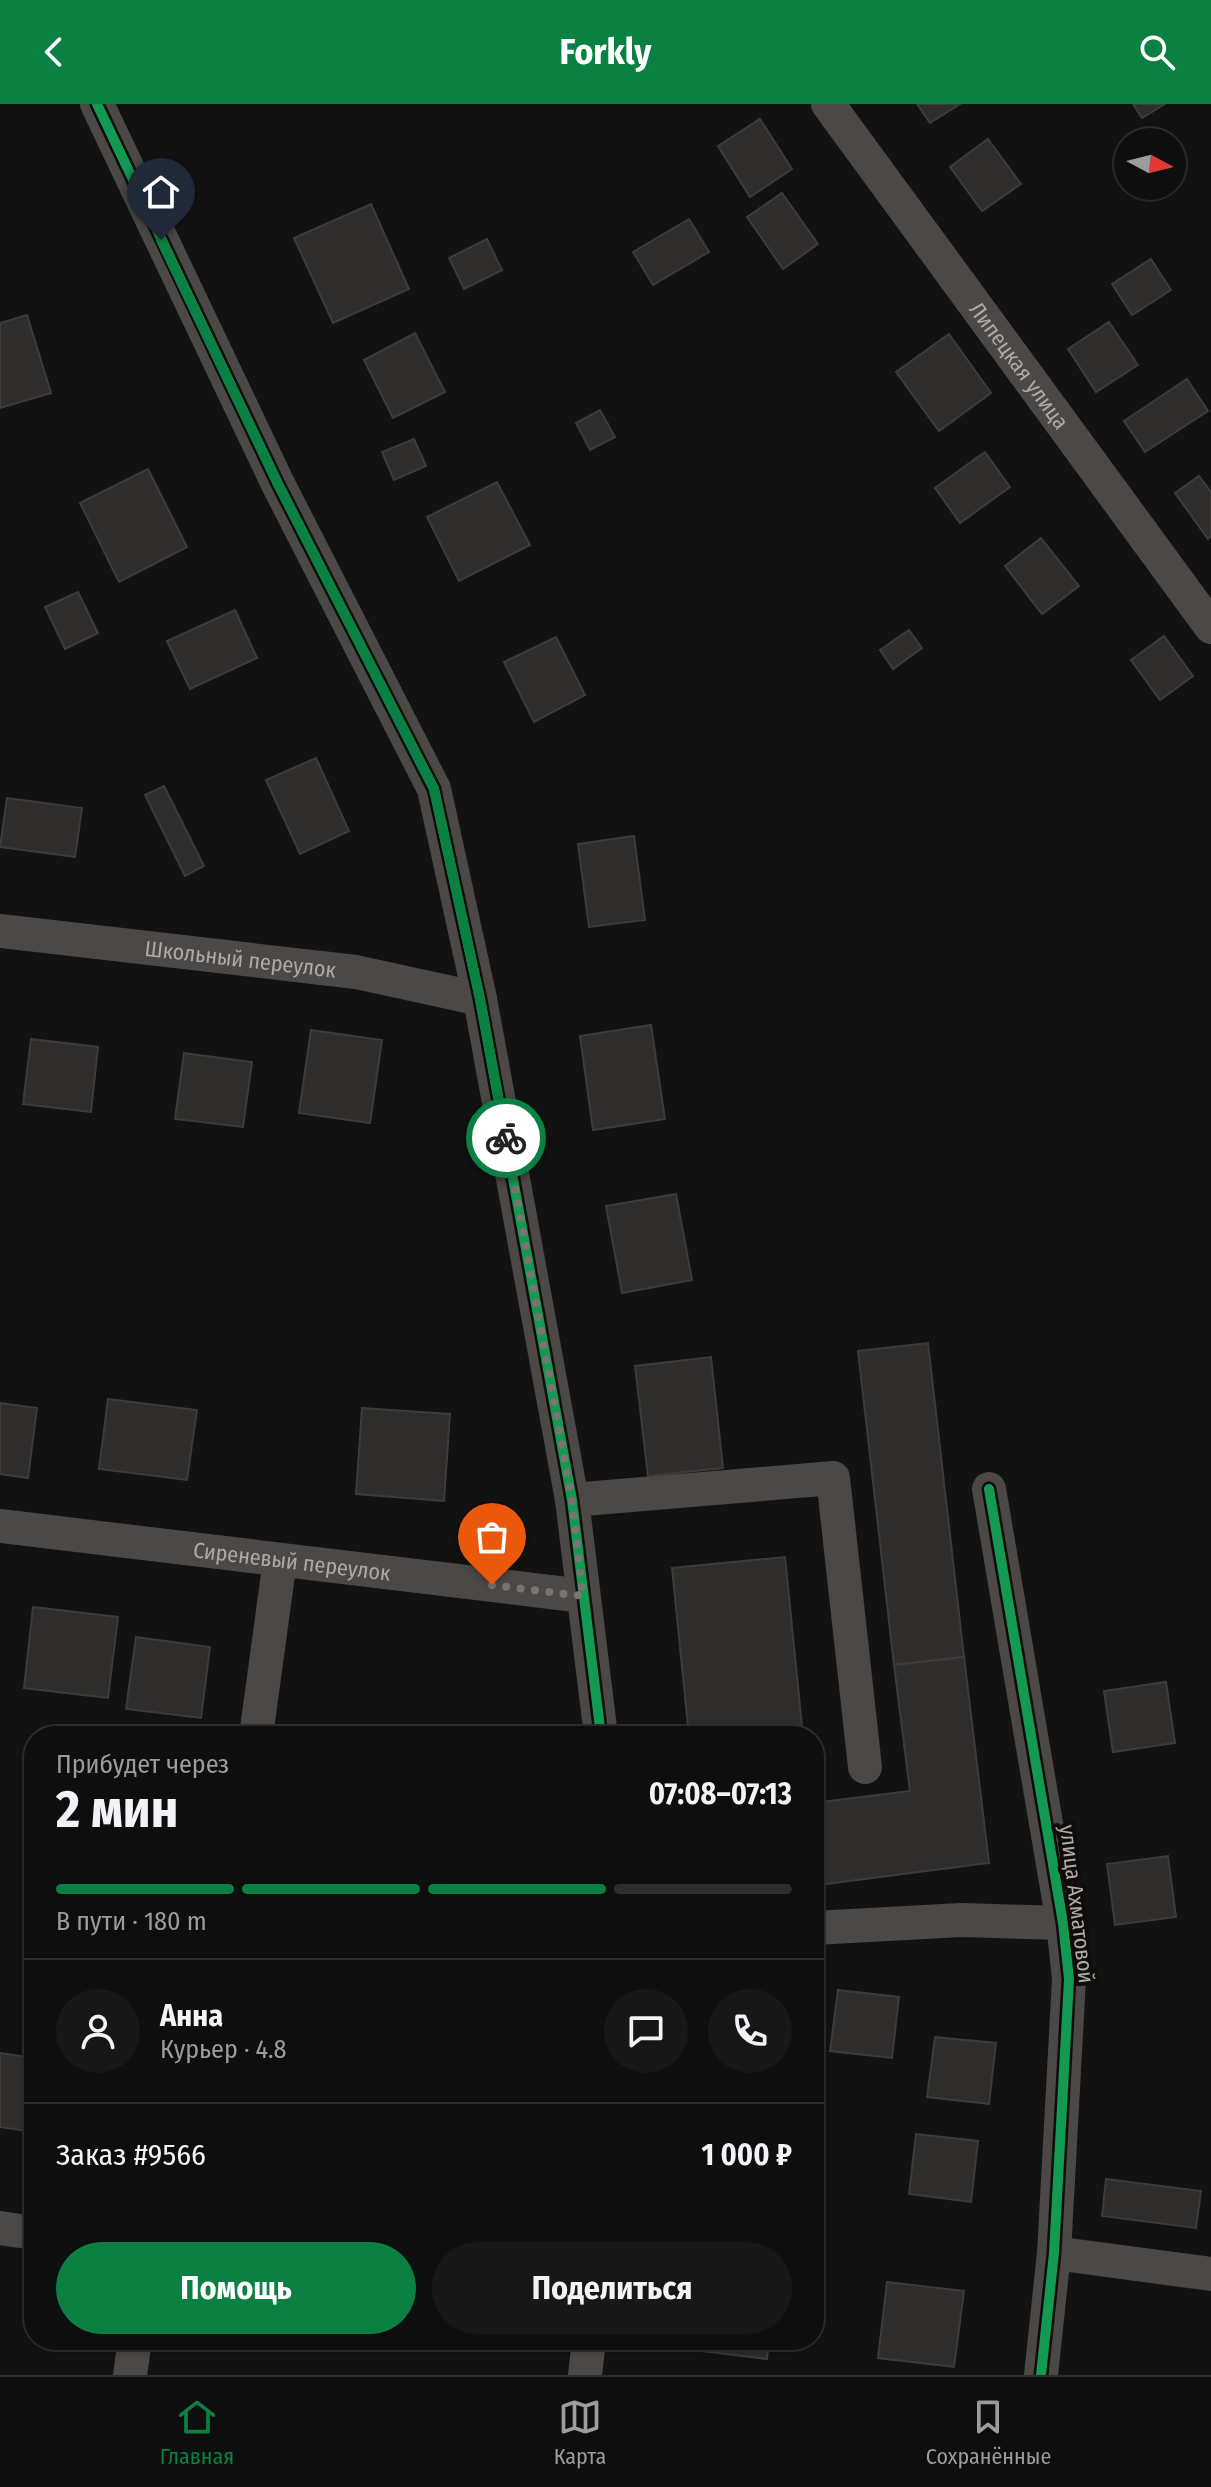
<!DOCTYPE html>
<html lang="ru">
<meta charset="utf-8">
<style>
:root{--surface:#0e0e0e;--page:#171717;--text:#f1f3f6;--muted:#9b9c9e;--line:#2e2e2e;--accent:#0b8043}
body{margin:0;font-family:"Fira Sans Condensed",sans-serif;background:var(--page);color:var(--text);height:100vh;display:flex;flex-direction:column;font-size:30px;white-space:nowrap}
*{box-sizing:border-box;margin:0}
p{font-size:26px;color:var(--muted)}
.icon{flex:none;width:44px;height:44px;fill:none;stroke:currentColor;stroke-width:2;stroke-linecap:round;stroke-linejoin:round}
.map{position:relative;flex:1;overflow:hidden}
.sheet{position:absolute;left:24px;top:1622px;width:800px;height:624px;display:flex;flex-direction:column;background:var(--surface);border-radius:32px;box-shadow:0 2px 6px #0004,0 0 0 2px var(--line)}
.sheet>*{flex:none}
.needle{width:52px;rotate:97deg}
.controls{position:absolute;left:1114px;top:24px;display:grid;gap:16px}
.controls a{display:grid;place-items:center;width:72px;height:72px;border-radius:50%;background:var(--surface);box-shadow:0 2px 6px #0004,0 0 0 2px var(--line);font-size:40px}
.pin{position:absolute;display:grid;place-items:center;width:68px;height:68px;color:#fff;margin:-82px -34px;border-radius:50% 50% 50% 0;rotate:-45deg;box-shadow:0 0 8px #0007}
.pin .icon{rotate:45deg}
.courier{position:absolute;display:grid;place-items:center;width:80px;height:80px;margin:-40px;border:6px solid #0b8043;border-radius:50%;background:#fff;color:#222;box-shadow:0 2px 10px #0007}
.overview em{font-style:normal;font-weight:700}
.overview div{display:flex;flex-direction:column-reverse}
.overview{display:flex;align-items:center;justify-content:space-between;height:136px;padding:0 32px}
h1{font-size:52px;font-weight:700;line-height:60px}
.bar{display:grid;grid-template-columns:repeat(4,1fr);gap:12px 8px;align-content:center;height:96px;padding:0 32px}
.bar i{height:10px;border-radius:6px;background:var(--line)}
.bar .selected{background:var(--accent)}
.bar p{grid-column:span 4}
.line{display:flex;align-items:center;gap:20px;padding:0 32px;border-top:2px solid var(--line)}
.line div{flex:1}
.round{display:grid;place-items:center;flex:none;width:84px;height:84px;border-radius:42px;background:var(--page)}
.action{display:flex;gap:16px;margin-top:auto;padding:16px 32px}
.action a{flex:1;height:92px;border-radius:48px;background:var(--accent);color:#fff;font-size:32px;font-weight:700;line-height:92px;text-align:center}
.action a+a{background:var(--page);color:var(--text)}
header{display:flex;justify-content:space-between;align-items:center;height:104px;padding:0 32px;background:var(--accent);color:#fff;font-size:36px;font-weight:700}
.dock{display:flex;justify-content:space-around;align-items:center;height:112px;border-top:2px solid var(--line);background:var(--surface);font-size:22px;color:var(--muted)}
.dock a{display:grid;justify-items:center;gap:4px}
.dock .selected{color:var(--accent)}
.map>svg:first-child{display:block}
.building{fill:#2e2d2c;stroke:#3e3c3a;stroke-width:2}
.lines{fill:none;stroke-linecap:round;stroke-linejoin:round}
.minor{stroke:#4b4846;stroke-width:34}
.cycleway-casing{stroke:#0e0d0c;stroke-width:15}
.cycleway{stroke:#139951;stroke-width:10}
.done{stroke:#7a7470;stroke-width:8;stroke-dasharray:0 14.4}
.route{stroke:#0b8043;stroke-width:10}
.labels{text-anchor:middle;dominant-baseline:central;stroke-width:8;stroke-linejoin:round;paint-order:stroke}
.street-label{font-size:22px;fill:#b2a9a3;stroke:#0e0d0c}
</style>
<header><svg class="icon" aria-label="back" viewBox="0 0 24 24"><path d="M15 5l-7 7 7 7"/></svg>Forkly<svg class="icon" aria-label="search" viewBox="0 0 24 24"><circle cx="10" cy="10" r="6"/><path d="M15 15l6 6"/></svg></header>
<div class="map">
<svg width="1211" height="2271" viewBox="0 0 1211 2271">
<rect width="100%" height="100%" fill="#121212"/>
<g class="building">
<path d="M917,0H960L930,19Z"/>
<path d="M1133,0H1165L1142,14Z"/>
<path d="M760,15L792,65L750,93L718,42Z"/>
<path d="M988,35L1021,80L982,107L950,63Z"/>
<path d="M782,89L818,140L783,165L747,113Z"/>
<path d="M371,100L409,185L333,219L294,134Z"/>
<path d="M689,115L709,148L653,181L633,148Z"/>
<path d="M487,135L502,166L464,185L449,154Z"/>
<path d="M1151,155L1171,186L1132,211L1112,180Z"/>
<path d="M27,211L51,289L0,304V219Z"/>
<path d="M1109,218L1138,261L1096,288L1068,245Z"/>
<path d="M415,229L445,288L393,314L364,256Z"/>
<path d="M949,230L991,289L939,327L896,268Z"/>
<path d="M1187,275L1208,307L1145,348L1124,317Z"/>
<path d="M600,306L615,333L590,346L576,319Z"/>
<path d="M414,335L426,362L394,376L382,348Z"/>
<path d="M985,348L1010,383L960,419L935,384Z"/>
<path d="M148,365L187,443L119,478L80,399Z"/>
<path d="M1199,372L1211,388V432L1208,435L1175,389Z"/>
<path d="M497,378L530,441L459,477L427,413Z"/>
<path d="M1041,434L1079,482L1042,510L1005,462Z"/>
<path d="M78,488L98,529L65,545L45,503Z"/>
<path d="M235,506L257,554L190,585L167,537Z"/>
<path d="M909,526L922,544L893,565L880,546Z"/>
<path d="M1164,532L1193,572L1160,596L1131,556Z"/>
<path d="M556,533L585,591L534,618L504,558Z"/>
<path d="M316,654L349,727L300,750L266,676Z"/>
<path d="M164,682L204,762L185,772L145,691Z"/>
<path d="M7,694L82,704L75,753L0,743Z"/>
<path d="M634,732L645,816L589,823L578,740Z"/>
<path d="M651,921L665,1015L593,1026L580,932Z"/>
<path d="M311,926L382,936L370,1019L299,1009Z"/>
<path d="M31,935L98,943L91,1008L23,1000Z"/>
<path d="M184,949L252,958L243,1023L175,1015Z"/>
<path d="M676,1090L692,1176L622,1189L606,1102Z"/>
<path d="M928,1239L964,1553L894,1561L858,1247Z"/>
<path d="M711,1253L723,1364L648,1372L635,1262Z"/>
<path d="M108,1295L197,1306L187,1376L99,1365Z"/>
<path d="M0,1299L37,1304L28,1374L0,1370Z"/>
<path d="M362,1304L450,1310L444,1397L356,1390Z"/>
<path d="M785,1453L803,1632H689L672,1464Z"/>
<path d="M33,1503L118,1513L108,1594L24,1584Z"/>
<path d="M136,1533L210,1543L201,1614L126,1605Z"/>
<path d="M964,1553L989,1759L818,1781L814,1699L910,1687L894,1561Z"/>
<path d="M1166,1578L1175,1639L1113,1648L1104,1587Z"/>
<path d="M34,1664V1700L29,1699Z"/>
<path d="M1168,1752L1176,1813L1115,1821L1107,1760Z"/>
<path d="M838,1886L899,1893L892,1954L830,1947Z"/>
<path d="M935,1933L996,1939L989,2000L927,1993Z"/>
<path d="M0,1949L34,1954V2028L0,2023Z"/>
<path d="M916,2030L978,2037L971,2098L909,2090Z"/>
<path d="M1106,2075L1201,2087L1196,2124L1102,2112Z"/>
<path d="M887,2178L964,2187L954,2263L878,2254Z"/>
<path d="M670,2236H769L767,2255L669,2243Z"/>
</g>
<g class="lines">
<g class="minor">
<path d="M97,0L278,380L434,685L480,895L572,1396L601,1632"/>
<path id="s1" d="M828,0L1211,523"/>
<path id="s2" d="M0,827L356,868L480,895"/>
<path d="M989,1385L1063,1819L1069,1875L1054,2149L1041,2271"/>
<path d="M572,1396L833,1374L865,1663"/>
<path id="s3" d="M0,1422L583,1492"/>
<path d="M256,1632L280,1456"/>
<path d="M814,1824L961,1816L1063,1819"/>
<path d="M0,2124L34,2129"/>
<path d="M1054,2149L1211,2170"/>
<path d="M130,2271L135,2236"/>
<path d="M585,2271L589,2236"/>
</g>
<g class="cycleway-casing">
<g id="cycleway">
<path d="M97,0L278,380L434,685L480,895L572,1396L601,1632"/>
<path d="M989,1385L1063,1819L1069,1875L1054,2149L1041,2271"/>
</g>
</g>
<use href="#cycleway" class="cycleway"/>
</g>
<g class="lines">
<path class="done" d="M492,1481L583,1492L572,1396L506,1034"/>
<path class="route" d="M161,136L278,380L434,685L480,895L506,1034"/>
</g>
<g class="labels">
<g class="street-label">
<text stroke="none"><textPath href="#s1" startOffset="324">Липецкая улица</textPath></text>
<text stroke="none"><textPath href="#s2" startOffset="242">Школьный переулок</textPath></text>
<text stroke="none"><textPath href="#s3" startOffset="294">Сиреневый переулок</textPath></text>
<text transform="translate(1077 1800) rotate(83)">улица Ахматовой</text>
</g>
</g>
</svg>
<div class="controls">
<a><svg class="needle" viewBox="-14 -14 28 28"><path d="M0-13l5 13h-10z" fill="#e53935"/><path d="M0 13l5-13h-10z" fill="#9b9c9e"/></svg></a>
</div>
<div class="pin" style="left:492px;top:1481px;background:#ea580c"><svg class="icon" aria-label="bag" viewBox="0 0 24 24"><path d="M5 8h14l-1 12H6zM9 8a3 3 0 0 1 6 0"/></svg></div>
<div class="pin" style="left:161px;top:136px;background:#1f2937"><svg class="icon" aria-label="home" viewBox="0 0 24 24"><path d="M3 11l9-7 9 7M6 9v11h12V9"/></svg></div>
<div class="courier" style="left:506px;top:1034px"><svg class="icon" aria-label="bike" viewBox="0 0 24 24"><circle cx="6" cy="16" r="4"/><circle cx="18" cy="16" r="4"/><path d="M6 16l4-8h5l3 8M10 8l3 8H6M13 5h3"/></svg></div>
<section class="sheet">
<div class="overview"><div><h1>2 мин</h1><p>Прибудет через</p></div><em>07:08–07:13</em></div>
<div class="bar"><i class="selected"></i><i class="selected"></i><i class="selected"></i><i></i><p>В пути · 180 m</p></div>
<div class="line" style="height:144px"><a class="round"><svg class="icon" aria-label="person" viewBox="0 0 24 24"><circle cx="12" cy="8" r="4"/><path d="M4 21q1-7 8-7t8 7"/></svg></a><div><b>Анна</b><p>Курьер · 4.8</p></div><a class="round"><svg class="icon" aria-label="chat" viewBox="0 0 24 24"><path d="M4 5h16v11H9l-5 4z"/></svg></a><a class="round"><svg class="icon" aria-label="phone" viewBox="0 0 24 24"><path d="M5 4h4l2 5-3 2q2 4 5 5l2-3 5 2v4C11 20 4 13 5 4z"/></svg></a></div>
<div class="line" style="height:104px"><div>Заказ #9566</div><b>1 000 ₽</b></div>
<div class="action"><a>Помощь</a><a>Поделиться</a></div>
</section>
</div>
<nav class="dock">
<a class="selected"><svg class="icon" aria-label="home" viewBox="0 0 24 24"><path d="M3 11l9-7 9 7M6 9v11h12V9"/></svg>Главная</a>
<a><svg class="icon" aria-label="map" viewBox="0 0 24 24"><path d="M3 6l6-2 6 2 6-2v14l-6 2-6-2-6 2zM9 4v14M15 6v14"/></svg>Карта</a>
<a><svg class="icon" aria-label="saved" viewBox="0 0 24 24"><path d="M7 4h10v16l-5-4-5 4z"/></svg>Сохранённые</a>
</nav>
